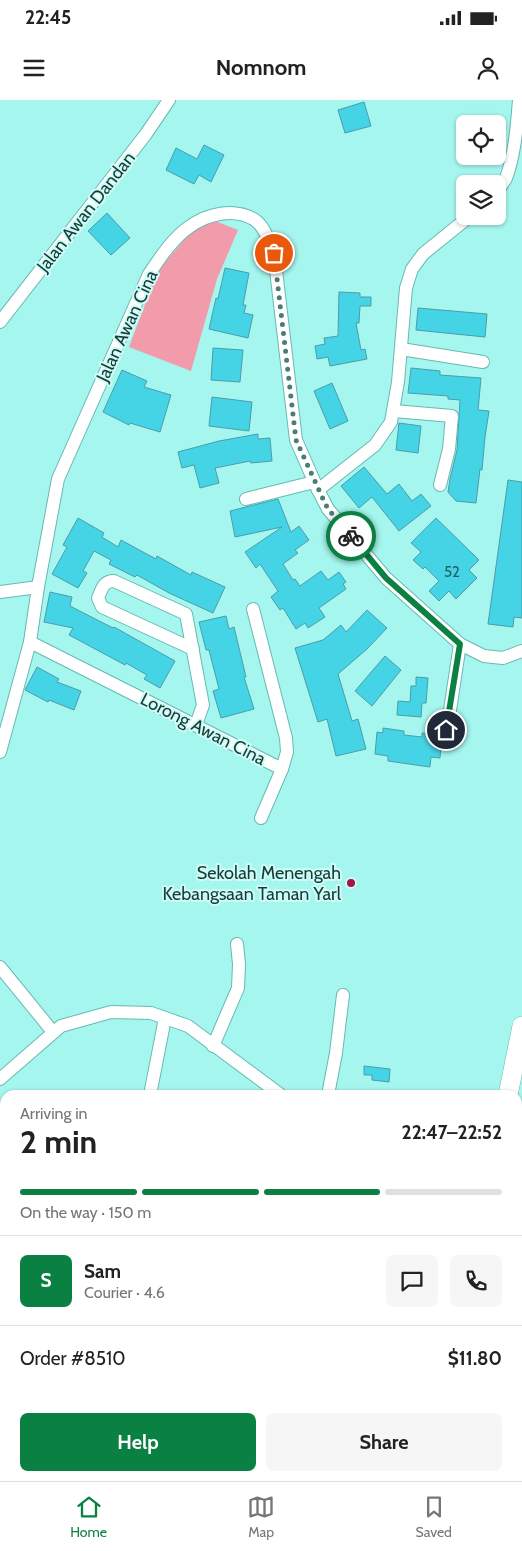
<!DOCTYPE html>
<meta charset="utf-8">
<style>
:root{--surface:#fff;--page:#f6f6f6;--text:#222;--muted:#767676;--line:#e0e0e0;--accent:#0b8043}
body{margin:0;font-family:Cabin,sans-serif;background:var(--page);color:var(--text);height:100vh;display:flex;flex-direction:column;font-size:19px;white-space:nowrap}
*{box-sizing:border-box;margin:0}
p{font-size:16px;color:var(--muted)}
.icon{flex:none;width:28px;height:28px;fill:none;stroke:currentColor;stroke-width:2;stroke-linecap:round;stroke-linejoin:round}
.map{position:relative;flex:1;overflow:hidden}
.panel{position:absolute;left:0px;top:990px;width:522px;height:391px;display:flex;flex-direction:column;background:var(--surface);border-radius:15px 15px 0 0;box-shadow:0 1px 4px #0004}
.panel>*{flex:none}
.tools{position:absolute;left:456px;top:15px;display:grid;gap:10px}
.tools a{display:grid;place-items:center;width:50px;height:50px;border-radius:8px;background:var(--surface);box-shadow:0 1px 4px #0004;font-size:25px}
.pin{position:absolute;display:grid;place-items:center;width:42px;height:42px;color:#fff;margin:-21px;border:2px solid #fff;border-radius:50%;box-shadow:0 1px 5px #0007}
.courier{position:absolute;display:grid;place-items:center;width:50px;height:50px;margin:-25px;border:4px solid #0b8043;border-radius:50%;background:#fff;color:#222;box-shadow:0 1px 6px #0007}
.summary em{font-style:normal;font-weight:700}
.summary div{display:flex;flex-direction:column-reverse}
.summary{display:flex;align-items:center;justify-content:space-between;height:85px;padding:0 20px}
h1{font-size:32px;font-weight:700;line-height:38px}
.bar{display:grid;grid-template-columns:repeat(4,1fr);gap:8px 5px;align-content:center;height:60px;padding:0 20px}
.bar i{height:6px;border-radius:4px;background:var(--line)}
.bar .active{background:var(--accent)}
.bar p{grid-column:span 4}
.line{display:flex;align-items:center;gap:12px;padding:0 20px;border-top:1px solid var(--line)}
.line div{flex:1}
.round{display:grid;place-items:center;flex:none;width:52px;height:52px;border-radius:8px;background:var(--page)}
.action{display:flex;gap:10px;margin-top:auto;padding:10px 20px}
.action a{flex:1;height:58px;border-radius:8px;background:var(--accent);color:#fff;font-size:20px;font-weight:700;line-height:58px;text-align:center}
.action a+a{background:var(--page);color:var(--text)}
.status{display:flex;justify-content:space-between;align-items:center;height:35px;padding:0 25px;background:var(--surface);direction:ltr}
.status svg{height:14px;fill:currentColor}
header{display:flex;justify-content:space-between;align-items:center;height:65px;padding:0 20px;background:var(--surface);font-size:22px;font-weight:700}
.tab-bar{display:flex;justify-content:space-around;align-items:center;height:70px;border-top:1px solid var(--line);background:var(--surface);font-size:14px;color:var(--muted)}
.tab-bar a{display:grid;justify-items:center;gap:2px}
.tab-bar .active{color:var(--accent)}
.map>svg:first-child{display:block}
.green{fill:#f29bab}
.building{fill:#45d3e6;stroke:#4c9da9}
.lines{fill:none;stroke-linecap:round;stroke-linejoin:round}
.minor-casing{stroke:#68b9b1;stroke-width:14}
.highway-casing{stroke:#68b9b1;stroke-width:20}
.minor{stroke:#fff;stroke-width:12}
.highway{stroke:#fff;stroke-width:19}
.done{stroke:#4a7c78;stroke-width:5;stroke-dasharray:0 9}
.route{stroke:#0b8043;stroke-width:6}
.poi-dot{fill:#a71249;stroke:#cefdf7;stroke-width:2}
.labels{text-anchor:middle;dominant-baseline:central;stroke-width:4;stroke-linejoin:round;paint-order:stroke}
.number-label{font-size:15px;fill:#246164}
.street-label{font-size:18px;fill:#193b38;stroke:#cefdf7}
.poi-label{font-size:18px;fill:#193b38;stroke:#cefdf7;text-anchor:end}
</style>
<div class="status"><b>22:45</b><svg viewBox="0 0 49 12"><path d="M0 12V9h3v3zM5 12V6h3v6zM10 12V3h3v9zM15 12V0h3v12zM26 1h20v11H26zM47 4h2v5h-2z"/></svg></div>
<header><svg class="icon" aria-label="menu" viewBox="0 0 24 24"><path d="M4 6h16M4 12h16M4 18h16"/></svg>Nomnom<svg class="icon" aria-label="person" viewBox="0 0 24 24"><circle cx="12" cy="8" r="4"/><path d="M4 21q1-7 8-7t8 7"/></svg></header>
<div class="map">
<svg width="522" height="1381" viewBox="0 0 522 1381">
<rect width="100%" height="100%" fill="#a4f6ee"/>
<path class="green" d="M215,121L238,130L217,179L191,271L129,247L158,170L194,129Z"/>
<g class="building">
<path d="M364,2L371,26L345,33L338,10Z"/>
<path d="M204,45L224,55L211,82L199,75L194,84L166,70L176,48L197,59Z"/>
<path d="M107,113L130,138L111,155L88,131Z"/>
<path d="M225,168L249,173L243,205H246L244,213L253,215L248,238L209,229L216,198L218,199Z"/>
<path d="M339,192L360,193V197H371V206H360L359,223H356L361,250L365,249L367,259L330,266L328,257L317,259L315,246L325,244L324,238L338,236Z"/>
<path d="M418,208L487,214L485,237L416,230Z"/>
<path d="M213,248L243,250L240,282L211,280Z"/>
<path d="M411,268L440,271V275L481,278L478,310L489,311L485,337L482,370L480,369L476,403L456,401L448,392L450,379L457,350L460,300L448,299V296L408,293Z"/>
<path d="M122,270L147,281L144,287L171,295L160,332L130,323L129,325L103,312Z"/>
<path d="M332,283L348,321L330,329L314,291Z"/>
<path d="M212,297L252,302L249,331L209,326Z"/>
<path d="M399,323L421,326L418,353L396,350Z"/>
<path d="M258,334V339L270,338L272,361L251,363L250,361L215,368L219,383L200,388L194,365L182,368L178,352L219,341Z"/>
<path d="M364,367L387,394L399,384L412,401L421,394L431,406L399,431L372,397L359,408L341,386Z"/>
<path d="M508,380L522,382V518L514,517L513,527L488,524Z"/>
<path d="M278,399L291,432L299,426L309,440L295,450L298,453L283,464L293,480L295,479L300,486L321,471L328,480L339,472L346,482L343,484L346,489L319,508L325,517L308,528L305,523L296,529L283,508L280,510L271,497L278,491L260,464L256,468L245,452L282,427L235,437L230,411Z"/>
<path d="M78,418L104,433L102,437L118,447L121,440L156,459L157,456L191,475L192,472L225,487L213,513L169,493L137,475L135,477L109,464L111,460L94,451L83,471L87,473L78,488L52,474L67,447L63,445Z"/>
<path d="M436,418L479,460L469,470L477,478L456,499L449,491L439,501L429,491L439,481L425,467L423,469L413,460L421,452L411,443Z"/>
<path d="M50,492L72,497L70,506L113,528L114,527L175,561L160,588L144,579L147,575L126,563L125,565L69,535L73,528L44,522Z"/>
<path d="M367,510L387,528L367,549L338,574L352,621L358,619L366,649L336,656L327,619L318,622L295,548L323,540L341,525L346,532Z"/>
<path d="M226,516L229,529L234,527L246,577H244L254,609L221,618L213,591L219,589L209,550H206L199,522Z"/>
<path d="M385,556L401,570L372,606L355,591Z"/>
<path d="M37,567L59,579L57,582L81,591L74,610L49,600L48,602L25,590Z"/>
<path d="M416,577L428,578L426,603H422L421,617L397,615L398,601L410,602L411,586H416Z"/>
<path d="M383,628L404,631V635L422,637V633L434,634L433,641L441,642L440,658L431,657L430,667L388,661V656L375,654L377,632L383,633Z"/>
<path d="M364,966L390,969L389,982L372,980V975H364Z"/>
</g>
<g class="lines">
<g class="minor-casing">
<g id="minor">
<path d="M498,91C500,87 504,82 506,78C515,55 517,24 519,0"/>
<path d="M0,222L146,34L169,0"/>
<path d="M401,249L483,262"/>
<path d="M394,311L452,316L449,349L440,385"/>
<path d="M318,390L375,345L391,322L398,282L406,188L412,169L423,154L470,116"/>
<path d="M246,399L314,382"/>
<path d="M0,492L38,487"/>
<path d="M30,542L282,669L287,652L286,638L253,509"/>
<path d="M193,549L102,507L98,498C102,489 103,481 114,481L186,514L203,605L196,625"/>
<path d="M447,630L460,544"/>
<path d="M0,652L30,542L38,487L58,379L149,174C160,158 172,139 189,127C207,114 234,107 255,120C265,127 269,142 274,153L296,340L318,390L328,409L386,478L460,544L484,556L503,558L522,551"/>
<path d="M261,718L282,669"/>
<path d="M0,867L53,932"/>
<path d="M213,946L238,888L239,864L237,844"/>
<path d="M0,979L61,926L111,912L151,913L188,926L281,995"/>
<path d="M150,995L165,918"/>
<path d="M328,995L336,953L343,895"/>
<path d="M0,1178H5"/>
<path d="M0,1199L5,1208"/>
</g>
</g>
<g class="highway-casing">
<g id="highway">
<path d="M508,995L522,926"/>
<path d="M490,1376V1381"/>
</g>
</g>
<use href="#minor" class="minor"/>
<use href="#highway" class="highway"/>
</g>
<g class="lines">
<path class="done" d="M274,153L296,340L324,401L328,409L351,436"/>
<path class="route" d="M351,436L386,478L460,544L446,630"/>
</g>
<circle class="poi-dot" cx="351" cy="783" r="5"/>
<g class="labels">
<g class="number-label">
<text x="452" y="472">52</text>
</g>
<g class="street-label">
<text transform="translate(86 112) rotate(-52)">Jalan Awan Dandan</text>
<text transform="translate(127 226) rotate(-65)">Jalan Awan Cina</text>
<text transform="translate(203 629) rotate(27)">Lorong Awan Cina</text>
</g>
<g class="poi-label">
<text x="341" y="773">Sekolah Menengah<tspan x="341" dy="21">Kebangsaan Taman Yarl</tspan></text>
</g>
</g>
</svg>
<div class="tools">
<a><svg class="icon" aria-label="locate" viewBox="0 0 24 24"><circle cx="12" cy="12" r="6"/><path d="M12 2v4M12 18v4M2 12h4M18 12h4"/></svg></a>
<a><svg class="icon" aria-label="layers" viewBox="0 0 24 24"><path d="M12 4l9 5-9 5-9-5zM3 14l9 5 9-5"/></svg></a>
</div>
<div class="pin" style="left:274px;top:153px;background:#ea580c"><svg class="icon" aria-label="bag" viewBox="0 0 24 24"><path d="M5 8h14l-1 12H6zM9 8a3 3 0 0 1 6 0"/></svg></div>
<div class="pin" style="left:446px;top:630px;background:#1f2937"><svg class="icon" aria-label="home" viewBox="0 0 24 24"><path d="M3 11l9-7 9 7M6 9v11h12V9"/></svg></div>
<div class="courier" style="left:351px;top:436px"><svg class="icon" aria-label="bike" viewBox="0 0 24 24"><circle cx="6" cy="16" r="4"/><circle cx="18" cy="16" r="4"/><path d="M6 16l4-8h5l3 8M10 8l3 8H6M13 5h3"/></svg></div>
<section class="panel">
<div class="summary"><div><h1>2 min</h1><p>Arriving in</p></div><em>22:47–22:52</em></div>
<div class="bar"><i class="active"></i><i class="active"></i><i class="active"></i><i></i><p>On the way · 150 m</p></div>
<div class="line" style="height:90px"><b class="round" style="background:var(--accent);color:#fff">S</b><div><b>Sam</b><p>Courier · 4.6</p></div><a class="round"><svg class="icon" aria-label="chat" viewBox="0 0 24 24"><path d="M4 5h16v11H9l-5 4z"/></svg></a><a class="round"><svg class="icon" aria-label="phone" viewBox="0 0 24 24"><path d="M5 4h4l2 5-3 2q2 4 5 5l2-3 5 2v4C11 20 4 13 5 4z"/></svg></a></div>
<div class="line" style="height:65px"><div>Order #8510</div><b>$11.80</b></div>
<div class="action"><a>Help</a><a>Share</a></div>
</section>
</div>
<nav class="tab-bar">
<a class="active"><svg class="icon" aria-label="home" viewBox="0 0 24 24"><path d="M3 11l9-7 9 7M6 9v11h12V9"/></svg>Home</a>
<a><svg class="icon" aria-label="map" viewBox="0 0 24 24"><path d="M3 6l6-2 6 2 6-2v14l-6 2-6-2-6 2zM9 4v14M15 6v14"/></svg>Map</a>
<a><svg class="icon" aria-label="saved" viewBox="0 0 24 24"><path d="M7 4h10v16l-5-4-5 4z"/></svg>Saved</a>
</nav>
